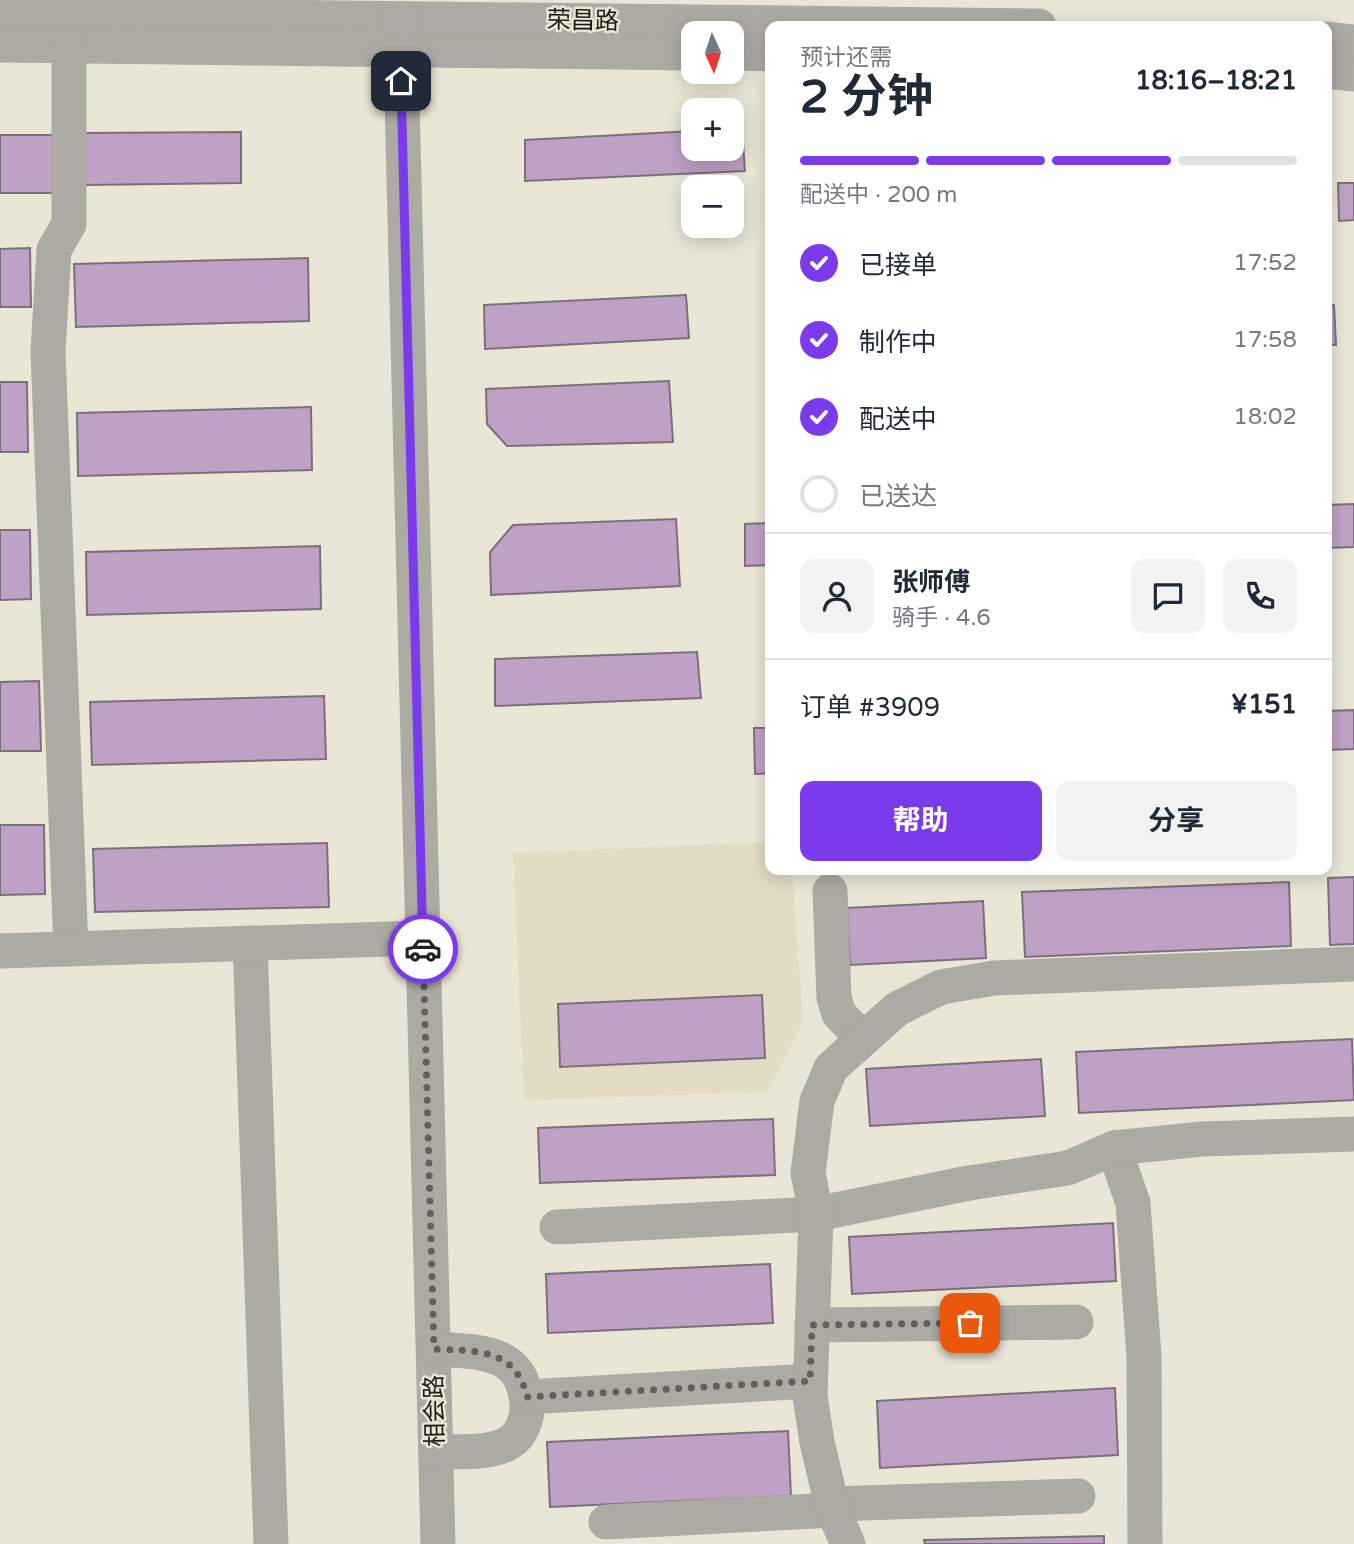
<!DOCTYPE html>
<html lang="zh">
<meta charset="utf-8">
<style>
:root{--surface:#fff;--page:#f2f2f3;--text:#1f2937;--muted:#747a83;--line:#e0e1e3;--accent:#7c3aed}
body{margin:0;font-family:"Varela Round","Noto Sans SC",sans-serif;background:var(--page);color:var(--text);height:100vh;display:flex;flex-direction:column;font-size:26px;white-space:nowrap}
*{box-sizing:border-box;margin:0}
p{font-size:23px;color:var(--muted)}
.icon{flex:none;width:38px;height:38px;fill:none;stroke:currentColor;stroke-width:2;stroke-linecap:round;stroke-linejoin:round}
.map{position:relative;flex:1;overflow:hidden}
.drawer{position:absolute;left:765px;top:21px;width:567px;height:854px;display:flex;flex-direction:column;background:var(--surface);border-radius:14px;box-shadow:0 4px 18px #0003}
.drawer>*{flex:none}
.needle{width:46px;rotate:177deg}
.fabs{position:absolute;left:681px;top:21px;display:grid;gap:14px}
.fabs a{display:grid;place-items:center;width:63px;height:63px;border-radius:14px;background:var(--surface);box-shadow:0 4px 18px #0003;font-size:35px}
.pin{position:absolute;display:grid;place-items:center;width:60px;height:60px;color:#fff;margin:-30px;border-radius:14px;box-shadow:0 4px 10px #0006}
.courier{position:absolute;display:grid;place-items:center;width:70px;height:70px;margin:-35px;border:5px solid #7c3aed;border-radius:50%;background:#fff;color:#222;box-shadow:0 2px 9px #0007}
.headline em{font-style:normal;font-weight:700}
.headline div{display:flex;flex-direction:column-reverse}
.headline{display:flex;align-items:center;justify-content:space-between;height:119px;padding:0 35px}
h1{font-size:46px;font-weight:700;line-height:52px}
.bar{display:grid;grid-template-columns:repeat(4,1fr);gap:10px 7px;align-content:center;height:84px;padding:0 35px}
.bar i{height:9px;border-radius:5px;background:var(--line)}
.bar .selected{background:var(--accent)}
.bar p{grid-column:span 4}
.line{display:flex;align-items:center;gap:18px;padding:0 35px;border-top:2px solid var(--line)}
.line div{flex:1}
.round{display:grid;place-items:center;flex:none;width:74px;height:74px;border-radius:14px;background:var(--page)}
ol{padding:0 35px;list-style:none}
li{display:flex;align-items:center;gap:21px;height:77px}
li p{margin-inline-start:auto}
li .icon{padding:7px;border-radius:50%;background:var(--accent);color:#fff;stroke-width:4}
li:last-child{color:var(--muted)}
li i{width:38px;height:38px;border:4px solid var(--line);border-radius:50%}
.cta{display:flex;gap:14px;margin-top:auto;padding:14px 35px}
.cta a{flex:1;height:80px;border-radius:14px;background:var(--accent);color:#fff;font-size:28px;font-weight:700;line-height:80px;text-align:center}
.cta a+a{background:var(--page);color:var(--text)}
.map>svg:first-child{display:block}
.built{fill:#e2dcc5}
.building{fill:#bea1c5;stroke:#7a707c;stroke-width:2}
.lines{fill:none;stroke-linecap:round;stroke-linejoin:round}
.minor{stroke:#abaaa3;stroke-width:35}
.done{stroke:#636057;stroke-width:7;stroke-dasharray:0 12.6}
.route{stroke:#7c3aed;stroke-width:9}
.labels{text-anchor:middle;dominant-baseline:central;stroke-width:5;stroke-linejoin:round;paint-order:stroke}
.street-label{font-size:24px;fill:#1a1813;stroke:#eae6d6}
</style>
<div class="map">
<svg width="1354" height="1544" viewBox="0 0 1354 1544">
<rect width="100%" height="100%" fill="#eae6d6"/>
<path class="built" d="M770,842V870H792L803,1022L767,1092L524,1100L513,853Z"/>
<g class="building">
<path d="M742,128L745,171L525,181V140L693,131V149H732V129Z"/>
<path d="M241,132V183L84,185L83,133Z"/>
<path d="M0,135H54L55,193H0Z"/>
<path d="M1338,183H1354V220L1339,221Z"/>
<path d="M30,248L31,307H0V249Z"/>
<path d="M308,258L309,321L76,327L74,264Z"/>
<path d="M686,295L689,338L485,349L484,305Z"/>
<path d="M1326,305H1334L1336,345H1326Z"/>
<path d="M669,381L673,442L507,446L487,424L486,389Z"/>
<path d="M0,382H27L28,452H0Z"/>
<path d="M311,407L312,470L78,476L77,413Z"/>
<path d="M1354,504V547L1326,548V505Z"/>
<path d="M676,519L680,586L491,595L490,552L513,525Z"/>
<path d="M770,523V565L745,566V524Z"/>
<path d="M0,530H30L31,599L0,600Z"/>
<path d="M320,546L321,609L87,615L86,552Z"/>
<path d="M697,652L701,698L495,706V659Z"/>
<path d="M39,681L41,751H0V682Z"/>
<path d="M324,696L326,759L92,765L90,702Z"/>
<path d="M1354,710V749L1326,750V711Z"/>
<path d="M754,728H770V773L755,774Z"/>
<path d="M0,825H44L45,894L0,895Z"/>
<path d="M327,843L329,907L95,912L93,849Z"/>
<path d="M1354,877V944L1330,945L1328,878Z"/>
<path d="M1289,882L1291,946L1025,957L1022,892Z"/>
<path d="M983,901L986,958L850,965L847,908Z"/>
<path d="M762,995L765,1058L560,1067L558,1004Z"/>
<path d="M1352,1039L1354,1100L1079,1113L1076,1052Z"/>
<path d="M1041,1059L1045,1116L870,1126L866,1069Z"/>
<path d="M773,1119L775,1175L540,1183L538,1128Z"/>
<path d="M1113,1223L1116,1281L852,1294L849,1237Z"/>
<path d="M770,1264L773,1323L548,1333L546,1274Z"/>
<path d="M1115,1388L1118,1455L880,1468L877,1401Z"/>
<path d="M788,1431L791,1496L550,1507L547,1442Z"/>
<path d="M1104,1536V1544H925L924,1540Z"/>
</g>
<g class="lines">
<g class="minor">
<path d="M0,14L1039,26"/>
<path d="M400,19L438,1544"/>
<path d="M1326,39L1354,42"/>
<path d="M0,45L693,53"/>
<path d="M69,46V224L54,250L48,351L71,949"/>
<path d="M732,53L770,54"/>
<path d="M1326,71L1354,74"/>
<path d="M830,891L834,998L839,1014L862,1038"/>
<path d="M250,943L271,1544"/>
<path d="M0,951L423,938"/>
<path d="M1114,1148L1133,1203L1144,1356L1145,1544"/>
<path d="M557,1227L816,1214L969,1183L1068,1168L1114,1148L1202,1139L1354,1134"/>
<path d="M812,1325L1076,1322"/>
<path d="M434,1349C478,1352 523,1349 527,1404C528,1417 522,1435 510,1442C491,1455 457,1451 436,1452"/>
<path d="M527,1397L810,1381"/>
<path d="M832,1504L1078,1496"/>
<path d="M606,1522L833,1510"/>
<path d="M848,1544L833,1510L817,1442L810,1396L816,1214L808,1173L817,1101L831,1068L897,1009L941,987L994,978L1354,964"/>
</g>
</g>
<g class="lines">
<path class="done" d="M423,949L434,1349C476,1351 516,1348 527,1397L810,1381L812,1325L970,1323"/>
<path class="route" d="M401,81L423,949"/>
</g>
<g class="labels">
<g class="street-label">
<text transform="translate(583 21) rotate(1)">荣昌路</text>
<text transform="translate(435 1411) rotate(-91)">相会路</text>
</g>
</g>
</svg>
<div class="fabs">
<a><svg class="needle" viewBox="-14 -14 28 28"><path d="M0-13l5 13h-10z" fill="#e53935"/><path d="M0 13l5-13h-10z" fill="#747a83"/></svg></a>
<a>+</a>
<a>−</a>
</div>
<div class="pin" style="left:970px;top:1323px;background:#ea580c"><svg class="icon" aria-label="bag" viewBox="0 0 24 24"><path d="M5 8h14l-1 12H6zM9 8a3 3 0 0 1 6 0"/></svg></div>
<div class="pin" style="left:401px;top:81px;background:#1f2937"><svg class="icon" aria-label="home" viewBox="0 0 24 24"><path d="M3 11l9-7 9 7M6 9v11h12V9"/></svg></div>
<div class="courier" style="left:423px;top:949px"><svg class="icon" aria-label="car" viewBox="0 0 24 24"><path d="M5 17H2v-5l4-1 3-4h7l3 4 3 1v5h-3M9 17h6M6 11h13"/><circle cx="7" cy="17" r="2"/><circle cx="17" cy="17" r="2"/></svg></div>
<section class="drawer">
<div class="headline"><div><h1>2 分钟</h1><p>预计还需</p></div><em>18:16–18:21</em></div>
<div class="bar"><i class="selected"></i><i class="selected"></i><i class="selected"></i><i></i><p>配送中 · 200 m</p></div>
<ol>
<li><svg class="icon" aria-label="check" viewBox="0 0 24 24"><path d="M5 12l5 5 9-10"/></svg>已接单<p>17:52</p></li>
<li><svg class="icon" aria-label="check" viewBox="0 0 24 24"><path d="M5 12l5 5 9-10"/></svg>制作中<p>17:58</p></li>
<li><svg class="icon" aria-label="check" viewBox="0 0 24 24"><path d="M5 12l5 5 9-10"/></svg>配送中<p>18:02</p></li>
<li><i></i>已送达</li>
</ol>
<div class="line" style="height:126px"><a class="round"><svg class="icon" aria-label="person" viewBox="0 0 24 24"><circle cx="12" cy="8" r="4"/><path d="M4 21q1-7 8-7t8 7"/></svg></a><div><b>张师傅</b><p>骑手 · 4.6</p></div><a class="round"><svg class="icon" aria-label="chat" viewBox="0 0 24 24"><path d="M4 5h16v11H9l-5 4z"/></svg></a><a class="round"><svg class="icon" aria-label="phone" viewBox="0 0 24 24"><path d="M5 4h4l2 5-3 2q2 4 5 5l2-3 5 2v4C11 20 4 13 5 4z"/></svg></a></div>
<div class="line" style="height:91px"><div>订单 #3909</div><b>¥151</b></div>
<div class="cta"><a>帮助</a><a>分享</a></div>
</section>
</div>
